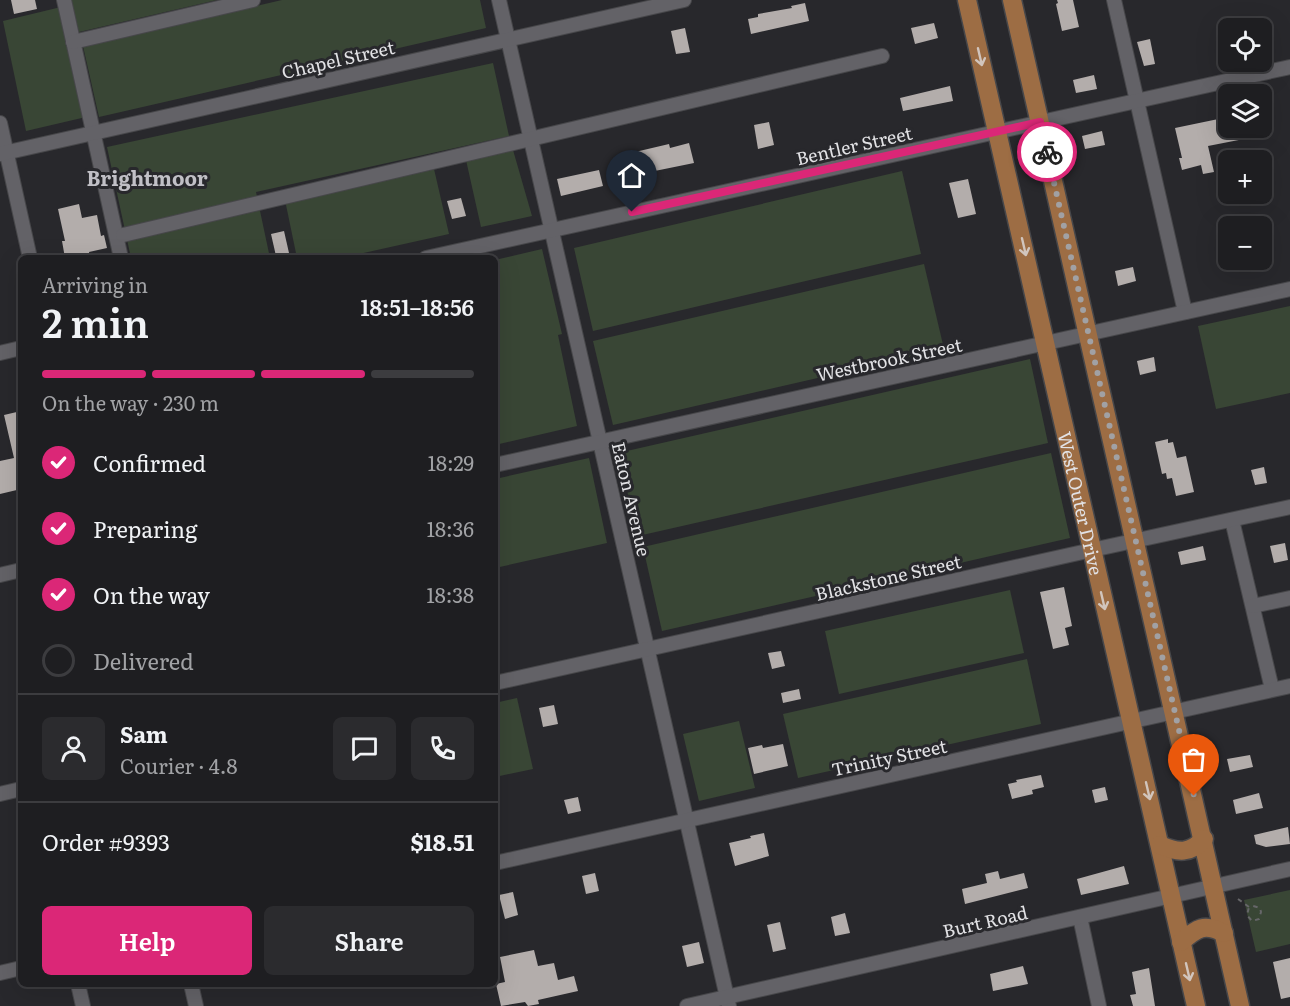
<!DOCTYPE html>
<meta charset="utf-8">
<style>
:root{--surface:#1e1e21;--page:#2b2b2e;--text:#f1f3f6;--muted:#a1a2a5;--line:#3c3c3f;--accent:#db2777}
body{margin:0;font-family:Literata,serif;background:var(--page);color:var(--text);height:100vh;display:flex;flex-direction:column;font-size:22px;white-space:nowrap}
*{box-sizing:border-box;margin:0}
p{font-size:20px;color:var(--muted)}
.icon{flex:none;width:33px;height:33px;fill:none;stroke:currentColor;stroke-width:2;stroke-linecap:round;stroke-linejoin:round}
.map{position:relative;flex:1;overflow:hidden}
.sheet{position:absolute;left:18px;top:255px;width:480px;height:732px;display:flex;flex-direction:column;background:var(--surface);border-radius:9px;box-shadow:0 6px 24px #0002,0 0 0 2px var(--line)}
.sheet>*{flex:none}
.controls{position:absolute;left:1218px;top:18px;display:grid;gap:12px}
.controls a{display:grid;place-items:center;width:54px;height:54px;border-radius:9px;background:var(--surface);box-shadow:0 6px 24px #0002,0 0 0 2px var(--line);font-size:30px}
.pin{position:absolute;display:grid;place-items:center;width:51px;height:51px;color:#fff;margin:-62px -26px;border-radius:50% 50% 50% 0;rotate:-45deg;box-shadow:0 0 6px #0007}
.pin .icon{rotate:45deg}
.courier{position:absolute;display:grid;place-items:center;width:60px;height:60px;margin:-30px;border:4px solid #db2777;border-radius:50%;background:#fff;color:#222;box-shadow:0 2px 8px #0007}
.head em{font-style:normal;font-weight:600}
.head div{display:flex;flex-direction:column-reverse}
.head{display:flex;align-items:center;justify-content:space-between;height:102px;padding:0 24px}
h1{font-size:39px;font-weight:600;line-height:45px}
.bar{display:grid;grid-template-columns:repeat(4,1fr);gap:9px 6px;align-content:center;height:72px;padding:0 24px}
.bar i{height:8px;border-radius:4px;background:var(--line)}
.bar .current{background:var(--accent)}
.bar p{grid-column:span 4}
.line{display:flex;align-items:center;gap:15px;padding:0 24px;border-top:2px solid var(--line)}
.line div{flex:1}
.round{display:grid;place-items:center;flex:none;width:63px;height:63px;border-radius:9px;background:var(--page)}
ol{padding:0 24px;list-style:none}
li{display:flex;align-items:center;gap:18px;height:66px}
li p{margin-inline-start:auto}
li .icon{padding:6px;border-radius:50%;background:var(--accent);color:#fff;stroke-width:4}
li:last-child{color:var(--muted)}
li i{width:33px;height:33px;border:3px solid var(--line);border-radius:50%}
.button{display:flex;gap:12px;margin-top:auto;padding:12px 24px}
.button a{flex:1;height:69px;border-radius:9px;background:var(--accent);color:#fff;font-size:24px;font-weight:600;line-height:69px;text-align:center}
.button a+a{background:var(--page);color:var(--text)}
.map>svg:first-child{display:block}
.green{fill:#394635}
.building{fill:#b3adab}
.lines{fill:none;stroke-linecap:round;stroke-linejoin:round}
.minor-casing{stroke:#47474a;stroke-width:16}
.major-casing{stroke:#47474a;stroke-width:21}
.path{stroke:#666669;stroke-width:2;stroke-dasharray:4.5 4.5;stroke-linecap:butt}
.minor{stroke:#636267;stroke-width:14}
.major{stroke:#9d6d44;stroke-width:18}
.oneway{stroke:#d1c5bd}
.done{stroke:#a1a1a4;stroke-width:6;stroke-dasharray:0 10.8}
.route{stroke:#db2777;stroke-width:8}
.labels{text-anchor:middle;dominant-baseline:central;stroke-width:6;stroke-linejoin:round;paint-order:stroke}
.street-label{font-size:18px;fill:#e2e2e5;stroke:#28282c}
.neighbourhood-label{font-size:20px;font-weight:bold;fill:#c1c0c6;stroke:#28282c}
</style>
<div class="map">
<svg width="1290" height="1006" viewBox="0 0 1290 1006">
<rect width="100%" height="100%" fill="#28282c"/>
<g class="green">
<path d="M71,0H217L79,32Z"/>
<path d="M282,0H480L486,28L99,117L83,46Z"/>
<path d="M61,7L86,117L26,131L3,21Z"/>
<path d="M493,63L509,136L256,192L270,258H131L107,147Z"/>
<path d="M513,150L532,216L481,227L466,160Z"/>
<path d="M434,169L449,234L341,258H297L285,200Z"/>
<path d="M902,171L921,254L593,331L574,248Z"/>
<path d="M542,249L562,334L558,335L577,426L495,445V260Z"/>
<path d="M924,264L944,349L613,425L593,341Z"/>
<path d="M1290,306V393L1216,409L1198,326Z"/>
<path d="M1030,359L1048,443L638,536L618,453Z"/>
<path d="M1051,453L1070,538L662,631L643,547Z"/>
<path d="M589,458L607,543L495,568V479Z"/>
<path d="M1010,590L1024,653L839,694L825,631Z"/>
<path d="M1027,659L1041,724L798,778L783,714Z"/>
<path d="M517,698L533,769L495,777V703Z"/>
<path d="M739,721L755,788L699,801L683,734Z"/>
<path d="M1290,890V944L1256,952L1244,900Z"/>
</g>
<g class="building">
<path d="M11,0H35L37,9L14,14Z"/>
<path d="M1057,0H1073L1079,27L1062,31L1056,4L1058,3Z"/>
<path d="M805,3L809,21L751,34L748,19L758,17V14L792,8L791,6Z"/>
<path d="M934,23L938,38L915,44L911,28Z"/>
<path d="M685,28L690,52L676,54L671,31Z"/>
<path d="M1150,39L1155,64L1144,66L1137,42Z"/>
<path d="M1094,75L1097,89L1076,93L1073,80Z"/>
<path d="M950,86L953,101L903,111L900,98Z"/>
<path d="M1228,117V128H1246L1249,138L1208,146L1214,172L1203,174L1201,165L1182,170L1179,158H1182L1175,128Z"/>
<path d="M769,122L774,145L758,149L754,125Z"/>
<path d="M1102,131L1105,145L1085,149L1082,136Z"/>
<path d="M689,143L694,163L640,174L635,152L669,144L670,148Z"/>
<path d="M599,170L603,186L561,196L557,179Z"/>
<path d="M968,179L976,214L958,218L949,183Z"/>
<path d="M461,198L466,216L452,219L447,201Z"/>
<path d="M79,204L82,218L97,215L101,236L104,235L107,248L89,252L90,258H65L62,241H65L58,209Z"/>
<path d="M284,231L289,253L276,256L271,234Z"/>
<path d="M1133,267L1136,281L1118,286L1115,271Z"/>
<path d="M1154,357L1156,371L1140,375L1137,361Z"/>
<path d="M21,411V489L0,494V461L14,458L4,415Z"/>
<path d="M1168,439V443L1173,442L1177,458L1186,456L1194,492L1176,496L1172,478L1167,479L1166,473L1162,474L1155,442Z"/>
<path d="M1264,467L1267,483L1255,485L1251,470Z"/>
<path d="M1285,543L1288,560L1274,563L1270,546Z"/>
<path d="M1203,546L1206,560L1181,565L1178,552Z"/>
<path d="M1064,587L1072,626L1065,628L1069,645L1053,649L1040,592Z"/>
<path d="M781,651L785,666L772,669L768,653Z"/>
<path d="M799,689L801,699L783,703L781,693Z"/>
<path d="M554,705L558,724L543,727L539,708Z"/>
<path d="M783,744L788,766L754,774L748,748L762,745L763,748Z"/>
<path d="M1250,755L1253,767L1230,772L1227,759Z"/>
<path d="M1041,775L1044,787L1032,790L1033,794L1012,799L1008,784L1017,782L1016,780Z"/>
<path d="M1105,787L1108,800L1095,803L1092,790Z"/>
<path d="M1259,793L1263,808L1236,814L1233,800Z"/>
<path d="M578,797L581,811L568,814L564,800Z"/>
<path d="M1288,827L1290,844L1266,847L1256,844L1254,835Z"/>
<path d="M764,833L769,856L735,866L729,843L751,838L750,836Z"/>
<path d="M1124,866L1129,884L1081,895L1077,879Z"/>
<path d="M998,871L1000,879L1024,873L1028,888L965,904L962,889L987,883L985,874Z"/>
<path d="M595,873L599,891L586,894L582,876Z"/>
<path d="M513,892L518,915L505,919L499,895Z"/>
<path d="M845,913L850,933L835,936L831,917Z"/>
<path d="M780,922L786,949L773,952L767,925Z"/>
<path d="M699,942L704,963L687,967L682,946Z"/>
<path d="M534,950L538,966L554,963L558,980L574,976L578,991L538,1000L539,1004L528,1006L525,1002L501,1006L496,984L505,982L500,957Z"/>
<path d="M1290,958V997L1281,999L1273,962Z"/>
<path d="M1023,966L1028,984L993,991L990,974Z"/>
<path d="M1149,968L1155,1006H1133L1130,995L1136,994L1132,972Z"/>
</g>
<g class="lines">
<g class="minor-casing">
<g id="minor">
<path d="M64,0L121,258"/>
<path d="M499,0L729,1006"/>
<path d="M1114,0L1185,312"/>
<path d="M73,42L253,0"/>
<path d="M0,123L30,258"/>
<path d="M0,154L684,0"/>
<path d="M123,235L882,56"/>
<path d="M426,258L1290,67"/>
<path d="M0,353L21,348"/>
<path d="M495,465L1290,289"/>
<path d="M1232,520L1272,689"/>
<path d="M0,575L21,570"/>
<path d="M1253,606L1290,598"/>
<path d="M495,683L1092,550L1290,507"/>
<path d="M0,794L21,789"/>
<path d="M495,863L1290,686"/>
<path d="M1080,917L1099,1006"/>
<path d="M0,973L21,968"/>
<path d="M78,984L83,1006"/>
<path d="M191,984L196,1006"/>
<path d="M687,1006L1290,869"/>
</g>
</g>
<g class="major-casing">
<g id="major">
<path id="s1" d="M967,0L1196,1006"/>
<path d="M1012,0L1240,1006"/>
<path d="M1160,845C1178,853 1190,854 1204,839"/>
<path d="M1181,942C1197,928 1204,923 1224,933"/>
</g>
</g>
<path class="path" d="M1238,899L1249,907L1253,906L1260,908L1261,912L1259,919L1252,921L1247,915L1249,907"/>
<use href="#minor" class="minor"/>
<use href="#major" class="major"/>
</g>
<defs><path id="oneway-shaft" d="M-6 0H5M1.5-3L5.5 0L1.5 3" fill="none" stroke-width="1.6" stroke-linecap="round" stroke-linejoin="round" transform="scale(1.5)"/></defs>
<g class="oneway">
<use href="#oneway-shaft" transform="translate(980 57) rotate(77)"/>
<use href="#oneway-shaft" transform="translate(1024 247) rotate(77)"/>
<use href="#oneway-shaft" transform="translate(1103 601) rotate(77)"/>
<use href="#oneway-shaft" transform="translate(1148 791) rotate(77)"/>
<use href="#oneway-shaft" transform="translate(1188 972) rotate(77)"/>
</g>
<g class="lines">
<path class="done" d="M1047,152L1194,796"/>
<path class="route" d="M632,212L1040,122L1047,152"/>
</g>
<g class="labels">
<g class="street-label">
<text transform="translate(338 59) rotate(-13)">Chapel Street</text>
<text transform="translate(854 145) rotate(-13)">Bentler Street</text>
<text transform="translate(889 359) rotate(-12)">Westbrook Street</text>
<text transform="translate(632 499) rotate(77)">Eaton Avenue</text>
<text stroke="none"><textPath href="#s1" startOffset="516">West Outer Drive</textPath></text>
<text transform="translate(888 577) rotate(-13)">Blackstone Street</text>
<text transform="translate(889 757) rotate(-12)">Trinity Street</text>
<text transform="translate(985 921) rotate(-13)">Burt Road</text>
</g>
<g class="neighbourhood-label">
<text x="147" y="177">Brightmoor</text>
</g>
</g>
</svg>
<div class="controls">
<a><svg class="icon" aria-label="locate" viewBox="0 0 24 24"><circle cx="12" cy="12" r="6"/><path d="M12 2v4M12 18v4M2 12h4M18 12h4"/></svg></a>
<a><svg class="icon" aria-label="layers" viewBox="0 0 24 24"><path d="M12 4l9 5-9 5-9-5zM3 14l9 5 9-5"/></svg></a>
<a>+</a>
<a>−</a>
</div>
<div class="pin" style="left:1194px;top:796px;background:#ea580c"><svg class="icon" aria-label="bag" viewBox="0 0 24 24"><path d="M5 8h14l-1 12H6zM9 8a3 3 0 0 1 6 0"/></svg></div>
<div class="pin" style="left:632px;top:212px;background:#1f2937"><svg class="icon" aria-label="home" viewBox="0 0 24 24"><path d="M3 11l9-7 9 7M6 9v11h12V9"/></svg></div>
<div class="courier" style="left:1047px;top:152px"><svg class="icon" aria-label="bike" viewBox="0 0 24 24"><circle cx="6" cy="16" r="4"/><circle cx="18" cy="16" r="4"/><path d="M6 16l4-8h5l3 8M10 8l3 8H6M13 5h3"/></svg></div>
<section class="sheet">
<div class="head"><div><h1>2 min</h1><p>Arriving in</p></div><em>18:51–18:56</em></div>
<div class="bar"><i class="current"></i><i class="current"></i><i class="current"></i><i></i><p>On the way · 230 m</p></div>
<ol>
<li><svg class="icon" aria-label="check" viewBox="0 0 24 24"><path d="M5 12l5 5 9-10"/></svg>Confirmed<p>18:29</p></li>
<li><svg class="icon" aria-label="check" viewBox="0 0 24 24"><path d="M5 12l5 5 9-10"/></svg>Preparing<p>18:36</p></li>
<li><svg class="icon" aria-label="check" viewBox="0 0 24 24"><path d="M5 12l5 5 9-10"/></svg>On the way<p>18:38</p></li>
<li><i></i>Delivered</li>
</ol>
<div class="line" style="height:108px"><a class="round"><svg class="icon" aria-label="person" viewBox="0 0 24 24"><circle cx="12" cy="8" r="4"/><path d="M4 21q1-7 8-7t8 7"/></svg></a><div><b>Sam</b><p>Courier · 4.8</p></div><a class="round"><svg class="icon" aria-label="chat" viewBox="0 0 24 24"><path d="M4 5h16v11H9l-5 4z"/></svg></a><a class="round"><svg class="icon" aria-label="phone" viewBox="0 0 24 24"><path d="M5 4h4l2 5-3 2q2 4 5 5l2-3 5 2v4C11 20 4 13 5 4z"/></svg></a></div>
<div class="line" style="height:78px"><div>Order #9393</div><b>$18.51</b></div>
<div class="button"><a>Help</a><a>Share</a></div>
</section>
</div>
